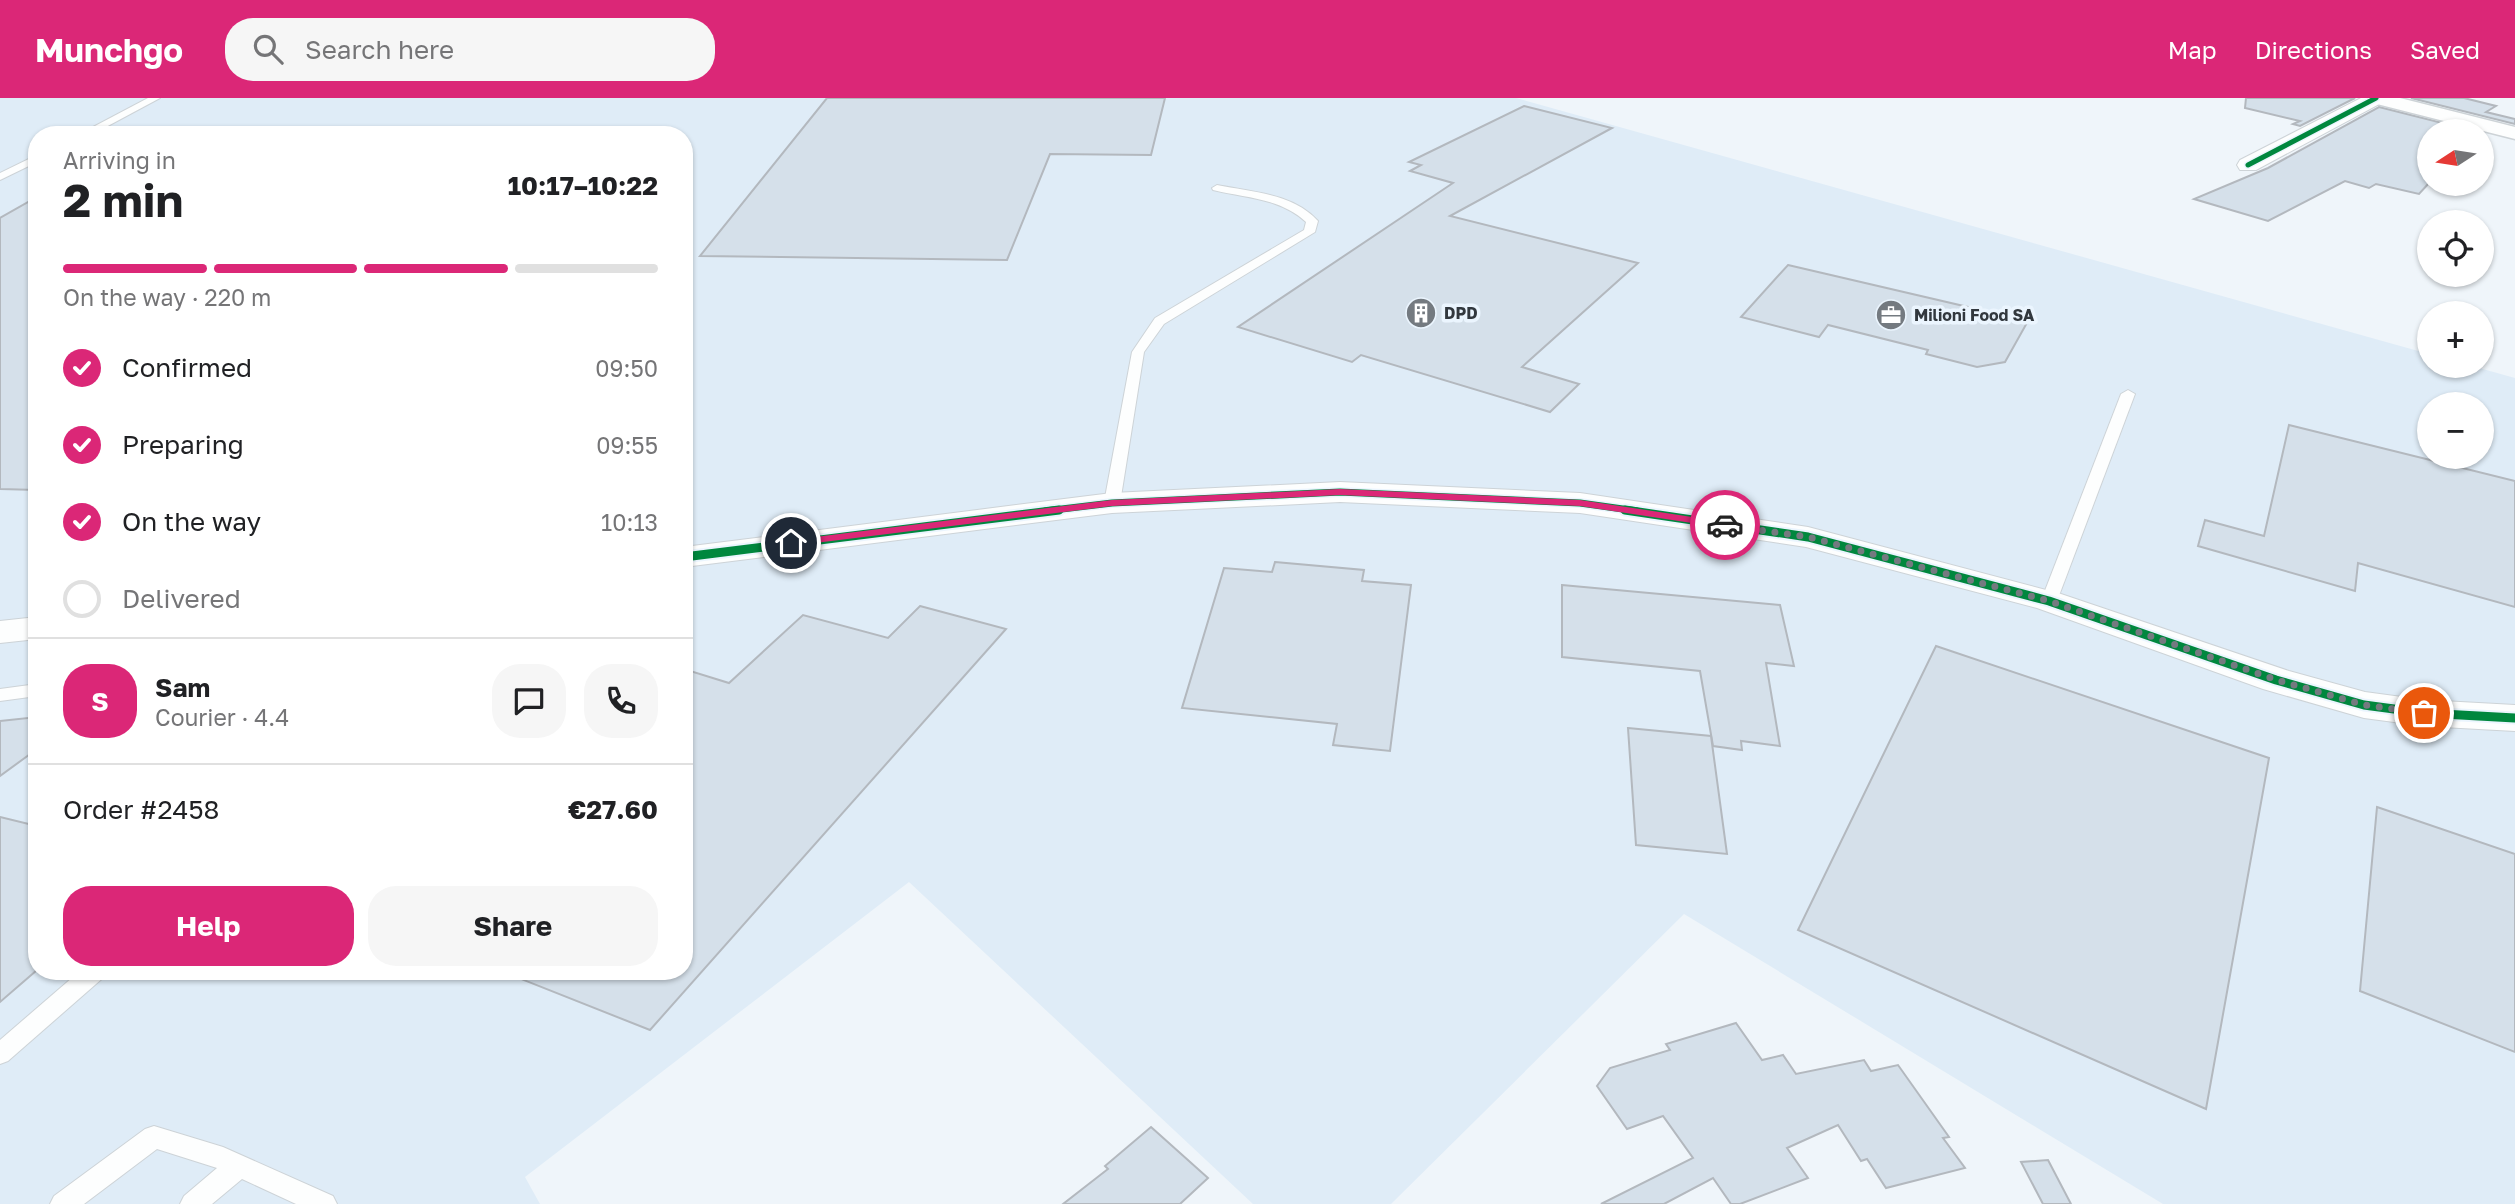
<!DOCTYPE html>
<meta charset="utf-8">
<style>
:root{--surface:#fff;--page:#f6f6f6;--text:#202124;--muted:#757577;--line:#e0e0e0;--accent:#db2777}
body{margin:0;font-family:"Golos Text",sans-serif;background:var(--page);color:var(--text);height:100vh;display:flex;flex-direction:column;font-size:26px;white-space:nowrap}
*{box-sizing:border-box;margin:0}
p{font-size:23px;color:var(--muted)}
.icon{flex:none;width:38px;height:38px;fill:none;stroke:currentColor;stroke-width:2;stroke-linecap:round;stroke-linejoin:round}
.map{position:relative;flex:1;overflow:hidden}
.drawer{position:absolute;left:28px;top:28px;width:665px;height:854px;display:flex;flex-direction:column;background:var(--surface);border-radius:28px;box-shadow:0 2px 5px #0004}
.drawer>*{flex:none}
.needle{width:46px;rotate:258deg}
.controls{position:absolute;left:2417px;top:21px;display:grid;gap:14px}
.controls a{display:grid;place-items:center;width:77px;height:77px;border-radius:50%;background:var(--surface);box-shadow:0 2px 5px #0004;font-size:35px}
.pin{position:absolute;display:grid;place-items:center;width:60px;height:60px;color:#fff;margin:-30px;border:4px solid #fff;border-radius:50%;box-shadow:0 2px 7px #0007}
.courier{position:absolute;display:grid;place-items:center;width:70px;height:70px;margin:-35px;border:5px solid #db2777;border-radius:50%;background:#fff;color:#222;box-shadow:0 2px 9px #0007}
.summary em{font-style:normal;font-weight:700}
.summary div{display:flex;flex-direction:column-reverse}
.summary{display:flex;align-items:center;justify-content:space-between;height:119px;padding:0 35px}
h1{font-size:46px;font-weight:700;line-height:52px}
.bar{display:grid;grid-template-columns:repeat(4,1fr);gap:10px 7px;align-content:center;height:84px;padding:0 35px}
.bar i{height:9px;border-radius:5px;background:var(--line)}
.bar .current{background:var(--accent)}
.bar p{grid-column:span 4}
.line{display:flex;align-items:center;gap:18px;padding:0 35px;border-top:2px solid var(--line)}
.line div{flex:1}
.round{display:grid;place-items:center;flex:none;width:74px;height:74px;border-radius:28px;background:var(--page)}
ol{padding:0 35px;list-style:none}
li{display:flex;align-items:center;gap:21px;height:77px}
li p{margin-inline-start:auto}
li .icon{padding:7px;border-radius:50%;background:var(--accent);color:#fff;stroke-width:4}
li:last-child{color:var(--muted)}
li i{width:38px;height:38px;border:4px solid var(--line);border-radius:50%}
.button{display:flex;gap:14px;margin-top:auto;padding:14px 35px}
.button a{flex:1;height:80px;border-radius:28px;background:var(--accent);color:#fff;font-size:28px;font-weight:700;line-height:80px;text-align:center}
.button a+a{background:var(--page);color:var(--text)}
header{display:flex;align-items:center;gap:42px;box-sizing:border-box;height:98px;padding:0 35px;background:var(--accent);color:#fff}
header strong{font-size:33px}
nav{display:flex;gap:38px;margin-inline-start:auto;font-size:24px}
.search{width:490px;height:63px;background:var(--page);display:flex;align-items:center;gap:18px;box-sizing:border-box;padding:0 24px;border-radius:28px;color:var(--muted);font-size:26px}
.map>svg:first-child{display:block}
.built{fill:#dfecf7;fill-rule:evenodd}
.building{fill:#d5e0ea;stroke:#b3b8be;stroke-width:2}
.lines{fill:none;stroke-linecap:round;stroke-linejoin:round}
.service-casing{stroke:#cdd3d7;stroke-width:2}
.minor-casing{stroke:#cdd3d7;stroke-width:2}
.tertiary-casing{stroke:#cdd3d7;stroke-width:3}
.service{fill:#fdfefe;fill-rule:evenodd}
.minor{fill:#fdfefe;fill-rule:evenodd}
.tertiary{fill:#fdfefe;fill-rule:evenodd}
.cycleway-far2-casing{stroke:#ebf5fe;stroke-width:8}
.cycleway-far1-casing{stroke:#ebf5fe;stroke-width:10}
.cycleway-casing{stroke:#ebf5fe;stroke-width:13}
.cycleway-far2{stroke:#00873e;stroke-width:5}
.cycleway-far1{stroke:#00873e;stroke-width:7}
.cycleway{stroke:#00873e;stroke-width:9}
.route{fill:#db2777}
.done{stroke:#747a80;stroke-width:7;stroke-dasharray:0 12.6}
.labels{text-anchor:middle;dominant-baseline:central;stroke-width:7;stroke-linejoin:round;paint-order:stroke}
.far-poi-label{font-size:16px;font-weight:bold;fill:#32383e;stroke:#ebf5fe;text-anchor:start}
</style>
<header>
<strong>Munchgo</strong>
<div class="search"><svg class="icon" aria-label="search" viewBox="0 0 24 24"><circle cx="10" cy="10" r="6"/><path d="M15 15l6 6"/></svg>Search here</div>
<nav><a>Map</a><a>Directions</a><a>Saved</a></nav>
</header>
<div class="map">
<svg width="2515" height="1106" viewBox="0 0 2515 1106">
<rect width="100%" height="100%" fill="#eff5fa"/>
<path class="built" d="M0,0H1516L2429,256V268H2472L2515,280V1106H2163L1684,816L1391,1106H1253L909,784L525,1079L540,1106H0ZM37,37H684V873H37ZM2429,306H2482V359H2429Z"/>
<g class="building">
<path d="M827,0H1165L1151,57L1050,56L1007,162L700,158Z"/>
<path d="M2246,0H2355L2300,28L2293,26L2300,23L2245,10Z"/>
<path d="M2411,0H2464L2496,8L2486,14L2515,21V26Z"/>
<path d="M1524,8L1612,30L1450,118L1638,165L1522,269L1579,286L1550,314L1361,257L1352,264L1238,229L1453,85L1410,73L1421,67L1409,64Z"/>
<path d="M2379,9L2474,33H2429V85L2419,96L2376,86L2369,90L2345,83L2268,123L2194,101L2268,70Z"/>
<path d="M37,99V392L0,391V120Z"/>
<path d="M1788,167L2028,223L2005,264L1977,269L1926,256L1928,252L1828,227L1819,239L1741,219Z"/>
<path d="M2289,327L2515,383V509L2358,465L2355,493L2198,448L2205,422L2264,438Z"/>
<path d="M1275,464L1364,472L1362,483L1411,487L1390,653L1333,647L1337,626L1182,610L1224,470L1272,474Z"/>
<path d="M1562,487L1780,507L1794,568L1766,565L1780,648L1741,643L1742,652L1713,648L1700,573L1562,559Z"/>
<path d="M920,508L1006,531L650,932L506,875L684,873V571L729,585L803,517L888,540Z"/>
<path d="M1936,548L2269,660L2206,1011L1798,832Z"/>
<path d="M37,619V651L0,678V623Z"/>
<path d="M1628,630L1711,638L1727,756L1636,747Z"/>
<path d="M2377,709L2515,756V954L2360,893Z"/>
<path d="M0,719L37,728V872L0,904Z"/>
<path d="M1736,925L1762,962L1783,957L1796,976L1864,962L1871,973L1898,967L1949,1039L1943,1040L1965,1070L1886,1090L1867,1061L1861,1063L1838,1027L1787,1050L1808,1080L1740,1106H1731L1713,1080L1664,1106H1601L1693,1060L1663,1018L1627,1031L1597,988L1610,970L1670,952L1666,946Z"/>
<path d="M1151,1029L1208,1080L1180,1106H1063L1108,1071L1105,1068Z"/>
<path d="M2048,1062L2071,1106H2043L2021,1064Z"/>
</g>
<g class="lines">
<g class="service-casing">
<g id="service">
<path d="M148,0H160L91,37H78Z"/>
<path d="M37,57V64L0,82V75Z"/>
<path d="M1217,87C1251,94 1293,95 1318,123L1315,134L1164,226L1144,254L1120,405L1117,408H1107L1104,405L1132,254L1155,220L1304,132L1306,124C1281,100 1245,100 1213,92L1212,90Z"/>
<path d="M2128,292L2135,296L2057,503L2049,508L2043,507L2041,503L2121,296Z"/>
<path d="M37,586V598L0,603V591Z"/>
<path d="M80,873H107L104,879L8,963L0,966V942Z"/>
<path d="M154,1028L223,1049L333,1098L337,1106H296L242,1081L212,1106H180L184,1098L217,1070L157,1051L84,1106H50L54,1098L145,1031Z"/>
</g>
</g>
<g class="minor-casing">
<g id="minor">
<path d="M2361,0H2386L2383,4L2256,72H2240L2237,67L2240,62Z"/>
<path d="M1340,384L1580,395L1808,429L2061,496L2289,573L2365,594L2424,602L2515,607V633L2424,628L2364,620L2263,591L2037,510L1806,449L1580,415L1340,404L1112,415L684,469V449L1112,395Z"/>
<path d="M37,519V541L0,545V523Z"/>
</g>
</g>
<g class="tertiary-casing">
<path id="tertiary" d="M2366,0H2400L2515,29V41L2369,4Z"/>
</g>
<use href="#service" class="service"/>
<use href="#minor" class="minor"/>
<use href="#tertiary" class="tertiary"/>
<g class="cycleway-far2-casing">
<path id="cycleway-far2" d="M2248,67L2376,0"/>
</g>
<g class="cycleway-far1-casing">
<path id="cycleway-far1" d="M1045,413L1112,405L1340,394L1580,405L1637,413"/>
</g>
<g class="cycleway-casing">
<g id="cycleway">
<path d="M1625,412L1808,439L2049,503L2276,582L2364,607L2424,615L2515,620"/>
<path d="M684,459L1059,412"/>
</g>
</g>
<use href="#cycleway-far2" class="cycleway-far2"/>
<use href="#cycleway-far1" class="cycleway-far1"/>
<use href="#cycleway" class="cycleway"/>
</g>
<path class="route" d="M1340,391L1580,402L1725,424L1730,427L1725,430L1580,408L1340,397L1112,408L791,448L786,445L791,442L1112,402Z"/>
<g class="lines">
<path class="done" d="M1725,427L1808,439L2049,503L2277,582L2364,607L2424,615"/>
</g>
<defs>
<g id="building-disc" transform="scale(1.575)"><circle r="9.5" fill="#747a80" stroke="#ebf5fe"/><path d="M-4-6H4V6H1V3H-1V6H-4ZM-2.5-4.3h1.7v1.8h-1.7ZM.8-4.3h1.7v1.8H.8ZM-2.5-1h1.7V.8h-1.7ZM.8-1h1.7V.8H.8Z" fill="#fff"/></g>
<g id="office-disc" transform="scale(1.575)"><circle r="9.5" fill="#747a80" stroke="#ebf5fe"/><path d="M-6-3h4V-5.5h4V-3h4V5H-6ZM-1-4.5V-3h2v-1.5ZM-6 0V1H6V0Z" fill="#fff"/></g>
</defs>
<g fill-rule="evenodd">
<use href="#building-disc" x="1421" y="215"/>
<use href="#office-disc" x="1891" y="217"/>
</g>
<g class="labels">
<g class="far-poi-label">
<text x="1444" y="215">DPD</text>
<text x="1914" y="217">Milioni Food SA</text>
</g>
</g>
</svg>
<div class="controls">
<a><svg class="needle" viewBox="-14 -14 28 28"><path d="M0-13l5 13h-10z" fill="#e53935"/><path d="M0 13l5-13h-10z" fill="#757577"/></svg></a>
<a><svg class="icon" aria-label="locate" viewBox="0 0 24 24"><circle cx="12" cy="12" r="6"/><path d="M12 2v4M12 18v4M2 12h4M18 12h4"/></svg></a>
<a>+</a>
<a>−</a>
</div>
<div class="pin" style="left:2424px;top:615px;background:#ea580c"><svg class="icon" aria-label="bag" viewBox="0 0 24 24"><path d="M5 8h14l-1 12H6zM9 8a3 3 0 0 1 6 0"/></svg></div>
<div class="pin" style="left:791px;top:445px;background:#1f2937"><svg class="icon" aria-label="home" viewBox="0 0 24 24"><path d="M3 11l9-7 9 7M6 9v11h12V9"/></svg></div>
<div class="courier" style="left:1725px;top:427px"><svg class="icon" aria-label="car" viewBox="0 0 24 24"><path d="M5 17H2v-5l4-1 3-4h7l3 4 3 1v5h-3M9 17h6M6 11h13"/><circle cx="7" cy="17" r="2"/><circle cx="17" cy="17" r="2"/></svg></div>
<section class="drawer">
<div class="summary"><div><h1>2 min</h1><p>Arriving in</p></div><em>10:17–10:22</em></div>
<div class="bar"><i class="current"></i><i class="current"></i><i class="current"></i><i></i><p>On the way · 220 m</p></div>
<ol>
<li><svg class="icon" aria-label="check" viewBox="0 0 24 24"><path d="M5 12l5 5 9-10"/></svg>Confirmed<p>09:50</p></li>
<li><svg class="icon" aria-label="check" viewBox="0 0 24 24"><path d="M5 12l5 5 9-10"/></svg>Preparing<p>09:55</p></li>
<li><svg class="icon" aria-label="check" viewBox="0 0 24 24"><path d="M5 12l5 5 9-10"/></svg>On the way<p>10:13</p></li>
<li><i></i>Delivered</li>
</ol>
<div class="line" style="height:126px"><b class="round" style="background:var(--accent);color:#fff">S</b><div><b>Sam</b><p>Courier · 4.4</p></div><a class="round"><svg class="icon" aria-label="chat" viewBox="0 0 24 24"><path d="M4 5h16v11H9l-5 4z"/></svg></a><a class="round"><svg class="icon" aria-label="phone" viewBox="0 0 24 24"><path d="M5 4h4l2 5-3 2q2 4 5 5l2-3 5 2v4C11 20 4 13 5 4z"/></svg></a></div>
<div class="line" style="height:91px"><div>Order #2458</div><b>€27.60</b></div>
<div class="button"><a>Help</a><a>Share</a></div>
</section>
</div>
